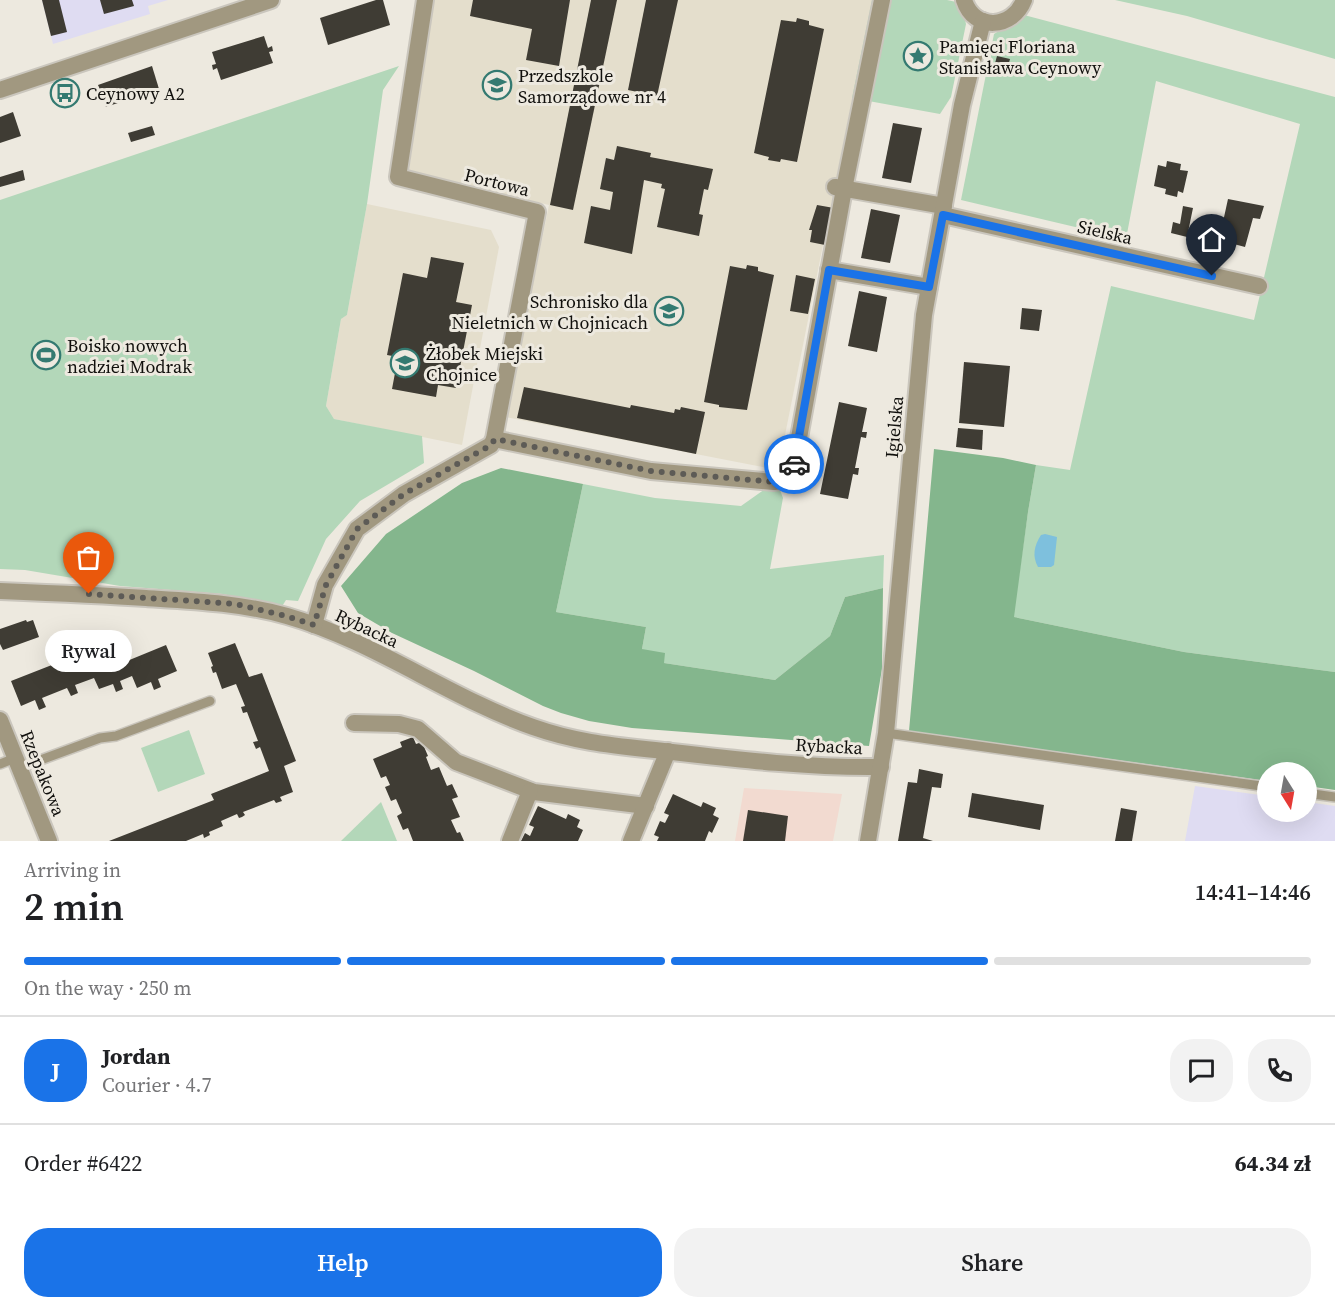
<!DOCTYPE html>
<meta charset="utf-8">
<style>
:root{--surface:#fff;--page:#f2f2f2;--text:#202124;--muted:#757577;--line:#e0e0e0;--accent:#1a73e8}
body{margin:0;font-family:"Source Serif 4",serif;background:var(--page);color:var(--text);height:100vh;display:flex;flex-direction:column;font-size:22px;white-space:nowrap}
*{box-sizing:border-box;margin:0}
p{font-size:20px;color:var(--muted)}
.icon{flex:none;width:33px;height:33px;fill:none;stroke:currentColor;stroke-width:2;stroke-linecap:round;stroke-linejoin:round}
.map{position:relative;height:841px;overflow:hidden}
.drawer{display:flex;flex-direction:column;background:var(--surface);flex:1}
.drawer>*{flex:none}
.needle{width:39px;rotate:169deg}
.buttons{position:absolute;left:1257px;top:762px;display:grid;gap:12px}
.buttons a{display:grid;place-items:center;width:60px;height:60px;border-radius:50%;background:var(--surface);box-shadow:0 6px 24px #0002;font-size:30px}
.pin{position:absolute;display:grid;place-items:center;width:51px;height:51px;color:#fff;margin:-62px -26px;border-radius:50% 50% 50% 0;rotate:-45deg;box-shadow:0 0 6px #0007}
.pin .icon{rotate:45deg}
.courier{position:absolute;display:grid;place-items:center;width:60px;height:60px;margin:-30px;border:4px solid #1a73e8;border-radius:50%;background:#fff;color:#222;box-shadow:0 2px 8px #0007}
.bubble{position:absolute;height:42px;border-radius:21px;background:var(--surface);box-shadow:0 6px 24px #0002;font-size:20px;font-weight:600;line-height:42px;text-align:center}
.headline em{font-style:normal;font-weight:600}
.headline div{display:flex;flex-direction:column-reverse}
.headline{display:flex;align-items:center;justify-content:space-between;height:102px;padding:0 24px}
h1{font-size:39px;font-weight:600;line-height:45px}
.bar{display:grid;grid-template-columns:repeat(4,1fr);gap:9px 6px;align-content:center;height:72px;padding:0 24px}
.bar i{height:8px;border-radius:4px;background:var(--line)}
.bar .on{background:var(--accent)}
.bar p{grid-column:span 4}
.line{display:flex;align-items:center;gap:15px;padding:0 24px;border-top:2px solid var(--line)}
.line div{flex:1}
.round{display:grid;place-items:center;flex:none;width:63px;height:63px;border-radius:24px;background:var(--page)}
.primary-button{display:flex;gap:12px;margin-top:auto;padding:12px 24px}
.primary-button a{flex:1;height:69px;border-radius:24px;background:var(--accent);color:#fff;font-size:24px;font-weight:600;line-height:69px;text-align:center}
.primary-button a+a{background:var(--page);color:var(--text)}
.map>svg:first-child{display:block}
.commercial{fill:#f2dad0}
.industrial{fill:#dfdcf2}
.built{fill:#e4decc}
.green{fill:#b3d7b9}
.forest{fill:#84b68d}
.water{fill:#7ec0dd}
.building{fill:#3f3c34}
.lines{fill:none;stroke-linecap:round;stroke-linejoin:round}
.service-casing{stroke:#cac6bd;stroke-width:12}
.minor-casing{stroke:#cac6bd;stroke-width:20}
.tertiary-casing{stroke:#cac6bd;stroke-width:20}
.service{stroke:#a19880;stroke-width:9}
.minor{stroke:#a19880;stroke-width:16}
.tertiary{stroke:#a19880;stroke-width:16}
.done{stroke:#5d5b56;stroke-width:6;stroke-dasharray:0 10.8}
.route{stroke:#1a73e8;stroke-width:8}
.labels{text-anchor:middle;dominant-baseline:central;stroke-width:6;stroke-linejoin:round;paint-order:stroke}
.poi-label{font-size:18px;fill:#100f0c;stroke:#ede9df;text-anchor:start}
.street-label{font-size:18px;fill:#100f0c;stroke:#ede9df}
</style>
<div class="map">
<svg width="1335" height="841" viewBox="0 0 1335 841">
<rect width="100%" height="100%" fill="#ede9df"/>
<path class="commercial" d="M744,788L842,794L833,841H735Z"/>
<g class="industrial">
<path d="M42,0H168L148,6L150,14L53,44Z"/>
<path d="M1195,786L1267,796L1268,812H1306L1307,802L1335,806V841H1185Z"/>
</g>
<g class="built">
<path d="M432,0H872L778,470L506,417L549,205L409,171Z"/>
<path d="M367,204L491,230L499,247L462,445L334,419L326,406L341,319L347,315Z"/>
</g>
<g class="green">
<path d="M872,0H947L961,3L966,24L951,97L940,114L852,98Z"/>
<path d="M1115,0H1335V59L1187,16Z"/>
<path d="M1024,15L1335,97V672L1184,652L1013,617L1028,512L1036,465L1070,470L1111,286L1254,320L1300,124L1156,81L1126,239L961,200L994,34Z"/>
<path d="M399,66L383,90L367,204L347,315L341,319L326,406L334,419L422,436L424,463L360,501L326,539L298,601L286,600L281,608L223,594L120,586L25,570L0,569V200Z"/>
<path d="M583,484L655,498L741,506L765,489L780,490L783,498L770,569L884,555L883,588L845,597L830,636L775,680L664,663L642,649L646,627L556,612Z"/>
<path d="M189,730L205,774L158,792L141,748Z"/>
<path d="M381,802L397,841H341Z"/>
</g>
<g class="forest">
<path d="M934,449L1003,458L1036,465L1028,512L1014,617L1184,652L1335,672V790L1307,786L1306,772H1268L1267,781L909,731Z"/>
<path d="M501,468L583,484L556,612L646,627L642,649L665,653L664,663L775,680L830,636L845,597L883,588L882,669L869,746L632,728L589,721L561,713L543,706L474,671L392,633L358,613L341,586L386,534L462,483Z"/>
</g>
<path class="water" d="M1045,534L1057,537L1054,565L1051,567H1038C1032,556 1034,546 1041,535Z"/>
<g class="building">
<path d="M42,0H59L67,32L51,36Z"/>
<path d="M100,0H132L134,6L104,14Z"/>
<path d="M376,0H383L390,25L328,45L320,18Z"/>
<path d="M473,0H570L559,66L526,60L532,29L470,16Z"/>
<path d="M591,0H617L573,210L550,205Z"/>
<path d="M646,0H678L657,96L628,90Z"/>
<path d="M797,18L809,21V25L824,29L797,162L781,159L780,162L768,160L769,157L754,153L781,20L796,22Z"/>
<path d="M264,36L268,48L272,46L273,51L269,52L273,63L221,80L217,68L213,70L212,65L216,64L212,52Z"/>
<path d="M997,56L1010,59L1007,70L994,67Z"/>
<path d="M152,66L159,89L106,107L98,85Z"/>
<path d="M13,112L21,136L0,143V117Z"/>
<path d="M893,123L922,128L911,183L882,178Z"/>
<path d="M152,126L155,135L131,142L128,133Z"/>
<path d="M617,146L651,153L650,157L713,169L708,190L704,189L699,214L703,215L699,236L657,227L665,189L661,188L662,184L644,180L632,254L584,243L591,206L610,210L613,192L600,189L606,158L614,160Z"/>
<path d="M1167,161L1181,164L1180,170L1188,171L1183,193L1178,191L1177,197L1165,194L1166,189L1154,186L1158,165L1166,167Z"/>
<path d="M23,170L25,180L0,187V177Z"/>
<path d="M1228,199L1264,206L1260,219L1253,218L1245,247L1219,240Z"/>
<path d="M817,205L834,208L830,233H827L825,245L810,242L812,230H809Z"/>
<path d="M1183,206L1193,208L1187,237L1171,233L1173,222L1180,224Z"/>
<path d="M871,209L900,215L890,263L861,258Z"/>
<path d="M431,257L464,263L456,302L472,305L456,388L438,385L436,397L392,389L398,357L387,355L403,273L427,278Z"/>
<path d="M747,265L758,267V271L774,275L747,410L719,407V405L704,402L730,266L746,269Z"/>
<path d="M796,275L815,279L808,314L790,311Z"/>
<path d="M859,291L887,297L877,352L848,346Z"/>
<path d="M1022,308L1042,310L1039,331L1020,329Z"/>
<path d="M964,362L1010,366L1004,427L959,423Z"/>
<path d="M524,387L630,408L631,405L674,413L675,409L680,410L681,407L705,412L696,454L517,418Z"/>
<path d="M839,402L867,408L862,432H867L866,438L861,437L855,468H859L858,475L853,474L848,499L820,494Z"/>
<path d="M958,428L983,430L982,450L956,447Z"/>
<path d="M26,620L27,622L33,620L39,637L3,650L0,644V629Z"/>
<path d="M235,643L249,677L262,673L296,761L284,766L293,792L280,797L282,801L276,803L274,800L243,812L245,815L242,817L239,818L237,814L221,821L223,826L209,832L210,835L204,838L203,834L186,841H109L214,800L211,794L269,771L260,747L256,749L253,742L258,741L247,712L243,713L241,707L245,706L236,684L222,689L216,672L213,673L211,667L213,666L208,653Z"/>
<path d="M166,645L177,671L158,679L161,687L154,690L151,682L137,688L132,676L120,681L123,689L116,692L113,684L99,689L94,678L75,685L78,693L71,696L67,688L42,698L46,707L39,710L35,700L21,706L11,681L85,652L89,663L122,649L127,661Z"/>
<path d="M413,737L416,744L422,742L428,756L426,757L431,770L439,767L447,786L452,784L458,797L452,799L460,817L451,820L457,833L460,832L464,841H413L408,828L403,830L397,816L402,813L396,799L391,801L385,787L390,785L386,776L381,778L373,759L402,747L400,742Z"/>
<path d="M919,769L943,774L941,788L932,787L923,838L933,841H898L908,782L917,783Z"/>
<path d="M972,793L1044,805L1040,830L968,817Z"/>
<path d="M673,794L701,807L703,802L716,808L713,815L719,818L712,833L709,831L705,841H657L659,837L654,835L660,821L665,823L669,815L664,813Z"/>
<path d="M538,806L566,819L568,814L580,820L577,827L583,830L578,841H521L525,833L530,836L534,827L529,825Z"/>
<path d="M1121,808L1137,811L1132,841H1115Z"/>
<path d="M748,810L788,816L785,841H743Z"/>
</g>
<g class="lines">
<g class="service-casing">
<g id="service">
<path d="M886,733L1268,787"/>
<path d="M0,764L15,758"/>
<path d="M19,768L100,738L116,736L210,701"/>
<path d="M1306,793L1335,797"/>
</g>
</g>
<g class="minor-casing">
<g id="minor">
<path d="M835,187L944,206"/>
<path d="M943,215L1259,286"/>
<path d="M829,270L929,287"/>
<path d="M494,439L651,471L774,482L786,480L793,471L844,189L882,0"/>
<path d="M0,591C49,593 98,595 146,598C194,601 241,603 287,616C374,641 448,697 533,727C581,744 621,746 672,752C741,760 811,768 881,767"/>
<path d="M314,625L325,585L357,529L404,494L491,445L494,439L537,212L398,177L425,0"/>
<path d="M0,720L49,841"/>
<path d="M354,723L399,724L418,729L456,762L534,792L646,806"/>
<path d="M510,841L530,791"/>
<path d="M631,841L668,751"/>
</g>
</g>
<g class="tertiary-casing">
<g id="tertiary">
<path d="M964,0C974,32 1013,29 1024,0"/>
<path d="M0,90L271,0"/>
<path d="M868,841L886,733L924,315L962,105L983,21"/>
</g>
</g>
<use href="#service" class="service"/>
<use href="#minor" class="minor"/>
<use href="#tertiary" class="tertiary"/>
</g>
<g class="lines">
<path class="done" d="M89,594L236,604L286,616L314,625L326,585L357,529L404,494L491,445L495,439L651,471L774,482L786,480L793,471L794,464"/>
<path class="route" d="M794,464L829,270L929,287L943,215L1212,276"/>
</g>
<defs>
<g id="sight-ring" transform="scale(1.5)"><circle r="9.5" fill="#ede9df" stroke="#347a71" stroke-width="1.5"/><path d="M0-6L1.8-2.2L6-1.7L2.9 1.2L3.7 5.4L0 3.3L-3.7 5.4L-2.9 1.2L-6-1.7L-1.8-2.2Z" fill="#347a71"/></g>
<g id="school-ring" transform="scale(1.5)"><circle r="9.5" fill="#ede9df" stroke="#347a71" stroke-width="1.5"/><path d="M0-5L7-2L0 1L-7-2ZM-4 1L0 2.5L4 1V4Q0 6-4 4Z" fill="#347a71"/></g>
<g id="bus-ring" transform="scale(1.5)"><circle r="9.5" fill="#ede9df" stroke="#347a71" stroke-width="1.5"/><path d="M-5-6H5V4H4V6H2V4H-2V6H-4V4H-5ZM-3.5-4V0h7V-4ZM-3.5 1.2v1.5H-2V1.2ZM2 1.2v1.5H3.5V1.2Z" fill="#347a71"/></g>
<g id="stadium-ring" transform="scale(1.5)"><circle r="9.5" fill="#ede9df" stroke="#347a71" stroke-width="1.5"/><path d="M0-5a6.5 5 0 1 0 0 10a6.5 5 0 1 0 0-10ZM-3.5-1.8h7v3.6h-7Z" fill="#347a71"/></g>
</defs>
<g fill-rule="evenodd">
<use href="#sight-ring" x="918" y="56"/>
<use href="#school-ring" x="497" y="85"/>
<use href="#bus-ring" x="65" y="93"/>
<use href="#school-ring" x="669" y="311"/>
<use href="#stadium-ring" x="46" y="355"/>
<use href="#school-ring" x="405" y="363"/>
</g>
<g class="labels">
<g class="poi-label">
<text x="939" y="46">Pamięci Floriana<tspan x="939" dy="21">Stanisława Ceynowy</tspan></text>
<text x="518" y="75">Przedszkole<tspan x="518" dy="21">Samorządowe nr 4</tspan></text>
<text x="86" y="93">Ceynowy A2</text>
<text x="648" y="301" text-anchor="end">Schronisko dla<tspan x="648" dy="21">Nieletnich w Chojnicach</tspan></text>
<text x="67" y="345">Boisko nowych<tspan x="67" dy="21">nadziei Modrak</tspan></text>
<text x="426" y="353">Żłobek Miejski<tspan x="426" dy="21">Chojnice</tspan></text>
</g>
<g class="street-label">
<text transform="translate(497 182) rotate(14)">Portowa</text>
<text transform="translate(1105 232) rotate(13)">Sielska</text>
<text transform="translate(894 427) rotate(-85)">Igielska</text>
<text transform="translate(367 628) rotate(25)">Rybacka</text>
<text transform="translate(829 746) rotate(3)">Rybacka</text>
<text transform="translate(43 773) rotate(68)">Rzepakowa</text>
</g>
</g>
</svg>
<div class="buttons">
<a><svg class="needle" viewBox="-14 -14 28 28"><path d="M0-13l5 13h-10z" fill="#e53935"/><path d="M0 13l5-13h-10z" fill="#757577"/></svg></a>
</div>
<div class="pin" style="left:89px;top:594px;background:#ea580c"><svg class="icon" aria-label="bag" viewBox="0 0 24 24"><path d="M5 8h14l-1 12H6zM9 8a3 3 0 0 1 6 0"/></svg></div>
<div class="pin" style="left:1212px;top:276px;background:#1f2937"><svg class="icon" aria-label="home" viewBox="0 0 24 24"><path d="M3 11l9-7 9 7M6 9v11h12V9"/></svg></div>
<div class="courier" style="left:794px;top:464px"><svg class="icon" aria-label="car" viewBox="0 0 24 24"><path d="M5 17H2v-5l4-1 3-4h7l3 4 3 1v5h-3M9 17h6M6 11h13"/><circle cx="7" cy="17" r="2"/><circle cx="17" cy="17" r="2"/></svg></div>
<div class="bubble" style="left:45px;top:630px;width:87px">Rywal</div>
</div>
<section class="drawer">
<div class="headline"><div><h1>2 min</h1><p>Arriving in</p></div><em>14:41–14:46</em></div>
<div class="bar"><i class="on"></i><i class="on"></i><i class="on"></i><i></i><p>On the way · 250 m</p></div>
<div class="line" style="height:108px"><b class="round" style="background:var(--accent);color:#fff">J</b><div><b>Jordan</b><p>Courier · 4.7</p></div><a class="round"><svg class="icon" aria-label="chat" viewBox="0 0 24 24"><path d="M4 5h16v11H9l-5 4z"/></svg></a><a class="round"><svg class="icon" aria-label="phone" viewBox="0 0 24 24"><path d="M5 4h4l2 5-3 2q2 4 5 5l2-3 5 2v4C11 20 4 13 5 4z"/></svg></a></div>
<div class="line" style="height:78px"><div>Order #6422</div><b>64.34 zł</b></div>
<div class="primary-button"><a>Help</a><a>Share</a></div>
</section>
